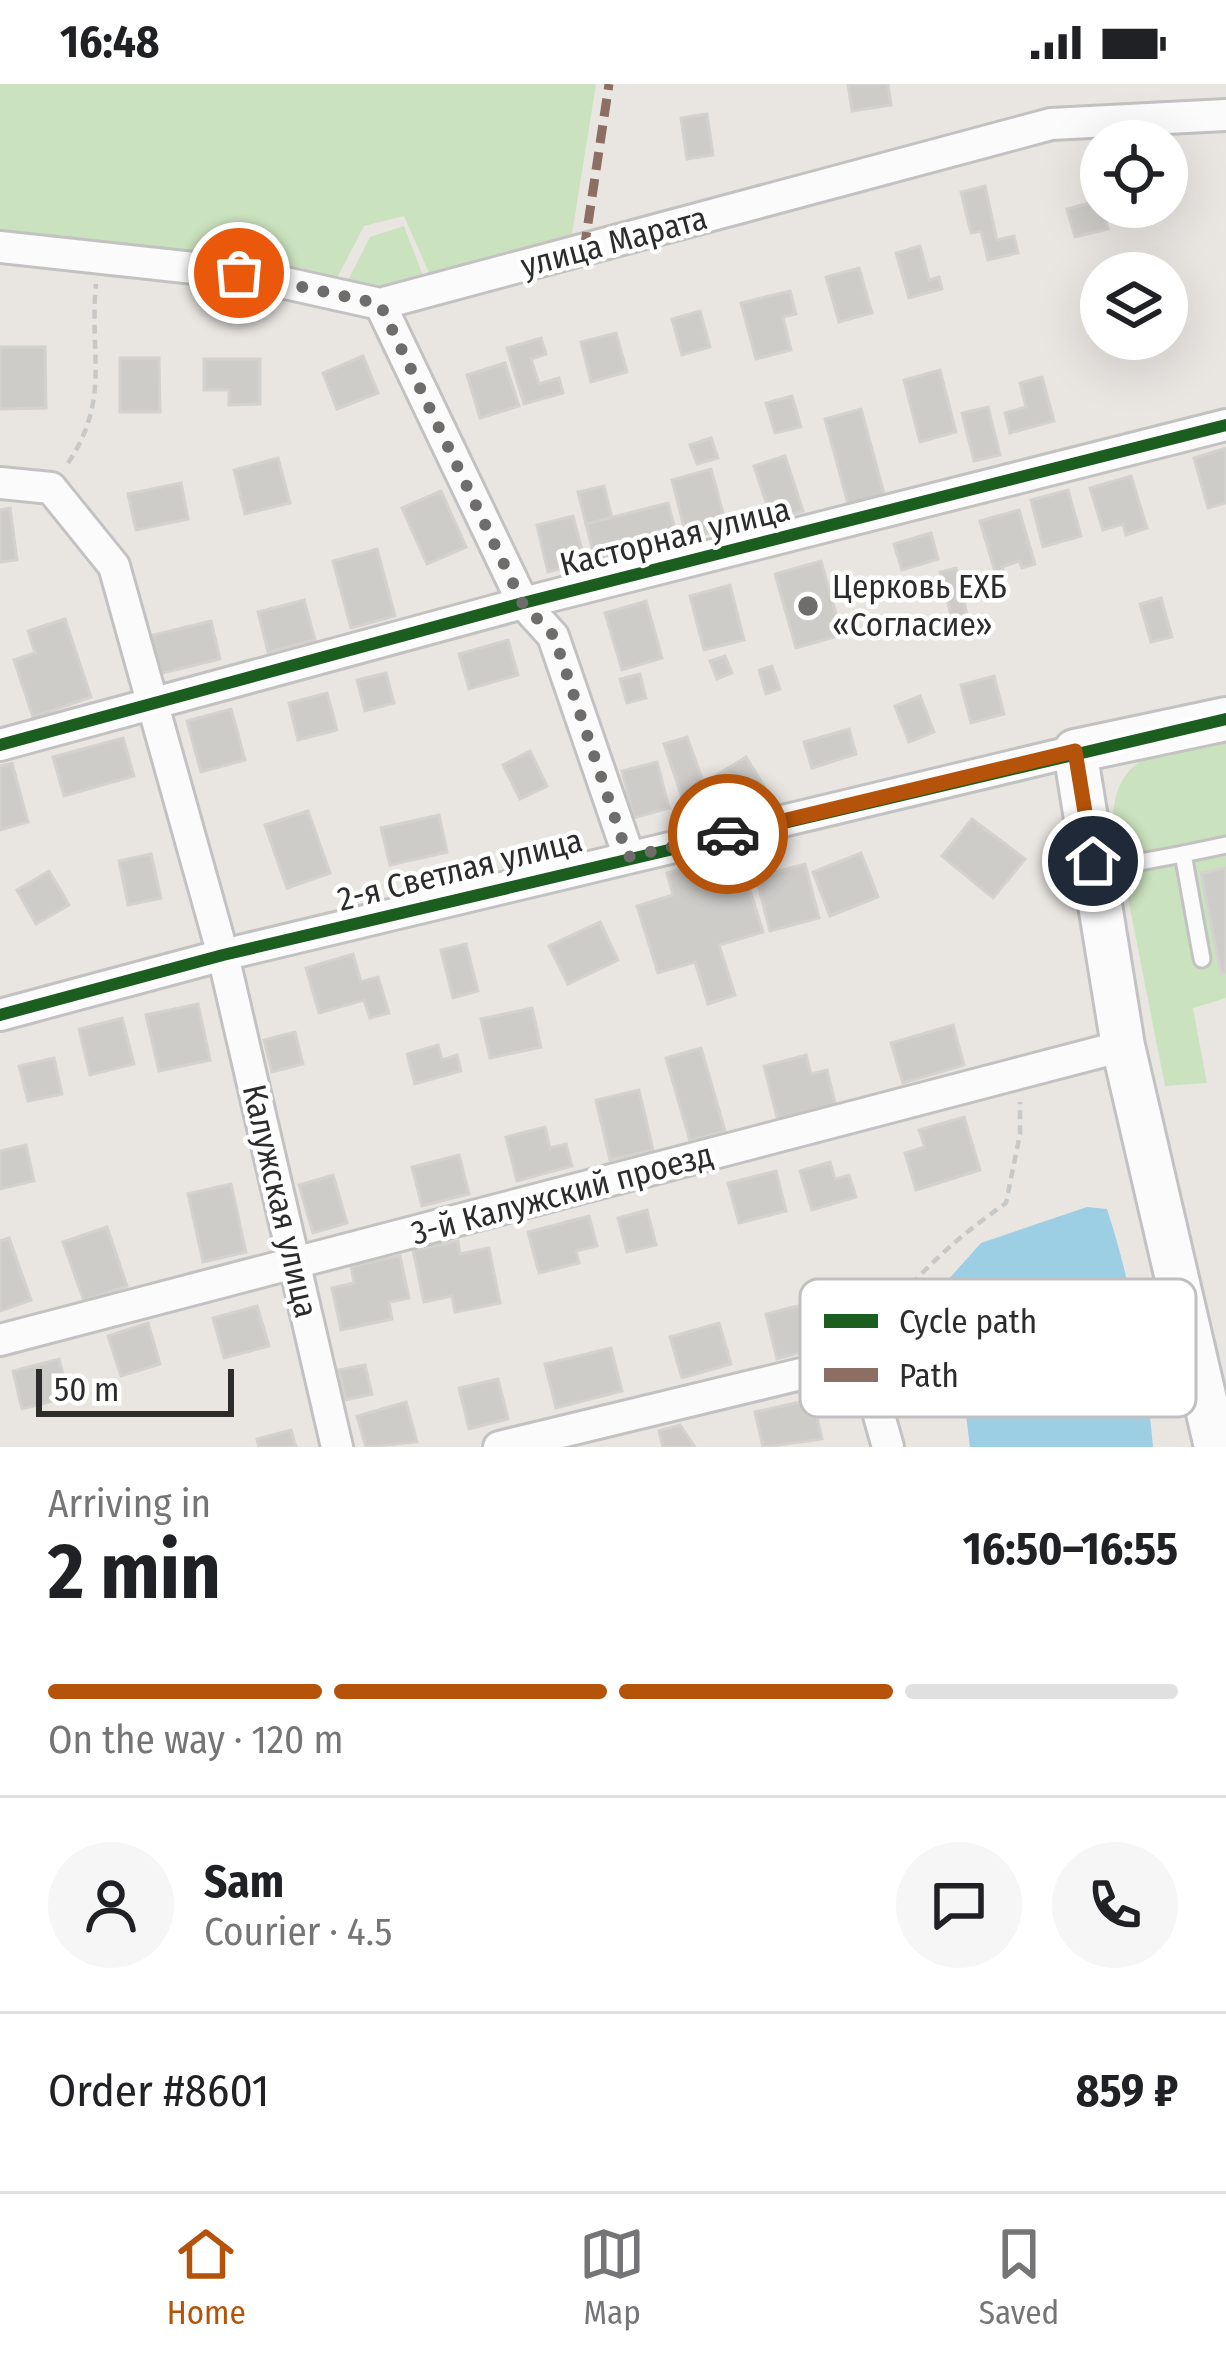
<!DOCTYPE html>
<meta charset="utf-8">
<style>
:root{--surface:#fff;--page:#f6f6f6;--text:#202124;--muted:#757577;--line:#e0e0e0;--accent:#b45309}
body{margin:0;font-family:"Fira Sans Condensed",sans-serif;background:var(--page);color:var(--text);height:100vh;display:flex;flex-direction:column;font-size:45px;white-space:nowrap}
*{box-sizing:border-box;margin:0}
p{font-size:39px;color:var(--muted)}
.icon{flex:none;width:66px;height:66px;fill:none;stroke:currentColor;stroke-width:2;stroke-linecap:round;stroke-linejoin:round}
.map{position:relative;height:1363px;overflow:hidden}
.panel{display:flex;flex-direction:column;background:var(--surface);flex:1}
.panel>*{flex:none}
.controls{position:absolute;left:1080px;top:36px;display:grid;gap:24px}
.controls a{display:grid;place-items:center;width:108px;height:108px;border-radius:50%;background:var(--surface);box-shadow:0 12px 48px #0002;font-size:60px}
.scale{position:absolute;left:36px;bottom:30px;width:198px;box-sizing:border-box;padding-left:12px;border:6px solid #2c2c2c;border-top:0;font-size:33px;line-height:42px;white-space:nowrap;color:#2c2c2c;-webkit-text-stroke:9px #fff;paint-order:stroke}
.pin{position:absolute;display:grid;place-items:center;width:102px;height:102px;color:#fff;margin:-51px;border:6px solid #fff;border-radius:50%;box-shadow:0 3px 12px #0007}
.courier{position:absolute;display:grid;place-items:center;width:120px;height:120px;margin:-60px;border:9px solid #b45309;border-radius:50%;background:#fff;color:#222;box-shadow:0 3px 15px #0007}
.summary em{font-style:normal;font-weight:700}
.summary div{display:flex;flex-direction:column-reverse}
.summary{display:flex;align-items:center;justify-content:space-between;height:204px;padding:0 48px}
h1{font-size:78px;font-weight:700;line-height:90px}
.bar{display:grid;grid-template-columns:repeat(4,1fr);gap:18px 12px;align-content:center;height:144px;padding:0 48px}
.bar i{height:15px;border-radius:9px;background:var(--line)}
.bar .current{background:var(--accent)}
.bar p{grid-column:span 4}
.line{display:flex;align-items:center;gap:30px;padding:0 48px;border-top:3px solid var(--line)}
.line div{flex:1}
.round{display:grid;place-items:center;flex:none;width:126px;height:126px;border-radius:63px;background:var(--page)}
.status{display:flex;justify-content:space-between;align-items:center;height:84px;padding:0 60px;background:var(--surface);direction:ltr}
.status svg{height:33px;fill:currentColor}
.tabs{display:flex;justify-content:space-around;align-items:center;height:168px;border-top:3px solid var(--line);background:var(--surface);font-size:33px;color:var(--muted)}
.tabs a{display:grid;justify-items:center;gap:6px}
.tabs .current{color:var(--accent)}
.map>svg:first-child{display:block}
.green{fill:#cbe2be}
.water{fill:#9ccee4}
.building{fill:#ceccc9;stroke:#d4d2ce;stroke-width:3}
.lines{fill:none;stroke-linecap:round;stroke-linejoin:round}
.lane-casing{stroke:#c3c2c2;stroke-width:21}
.street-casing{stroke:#c3c2c2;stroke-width:36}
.secondary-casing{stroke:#c3c2c2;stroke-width:48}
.path{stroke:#c8c8c7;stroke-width:4.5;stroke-dasharray:9 6;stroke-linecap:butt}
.lane{stroke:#fcfbfb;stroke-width:15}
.street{stroke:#fcfbfb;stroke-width:30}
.secondary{stroke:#fcfbfb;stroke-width:42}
.quiet{stroke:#8d6e63;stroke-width:9;stroke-dasharray:18 9;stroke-linecap:butt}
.cycleway-casing{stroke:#fff;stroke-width:20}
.cycleway{stroke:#1b5e20;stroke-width:12}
.done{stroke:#6e6d6c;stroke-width:12;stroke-dasharray:0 21.6}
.route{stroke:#b45309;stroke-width:15}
.poi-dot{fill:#6e6d6c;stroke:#fff;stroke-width:4.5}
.labels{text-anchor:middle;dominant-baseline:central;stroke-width:9;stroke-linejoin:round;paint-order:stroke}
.street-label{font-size:33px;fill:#2c2c2c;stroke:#fff}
.poi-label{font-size:33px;fill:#2c2c2c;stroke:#fff;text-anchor:start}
.key{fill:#fff;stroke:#c0c0c0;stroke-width:3}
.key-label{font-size:33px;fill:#2c2c2c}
</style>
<div class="status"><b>16:48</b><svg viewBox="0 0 49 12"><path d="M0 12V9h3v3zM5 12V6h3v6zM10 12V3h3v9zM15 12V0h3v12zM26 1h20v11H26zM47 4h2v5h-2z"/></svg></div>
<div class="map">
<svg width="1226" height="1363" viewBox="0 0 1226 1363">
<rect width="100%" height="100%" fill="#e9e6e2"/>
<g class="green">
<path d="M0,0H596L572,150L429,189L404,132L364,142L337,194L0,148Z"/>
<path d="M404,142L423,192L379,207L345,202L370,153Z"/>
<path d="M1226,658V914L1193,924L1207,999L1165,1002L1113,738C1114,664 1166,668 1226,658Z"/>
</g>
<path class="water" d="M1087,1123L1107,1125C1132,1202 1146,1282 1153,1363H970L961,1290L966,1267L940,1225L938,1207L981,1159Z"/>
<g class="building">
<path d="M848,0H888L891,21L852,27Z"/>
<path d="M707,30L713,71L687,75L681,34Z"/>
<path d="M985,102L997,156L1014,152L1018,169L988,176L981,147L971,149L961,108Z"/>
<path d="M1100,116L1108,145L1075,153L1067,125Z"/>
<path d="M920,162L929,196L939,193L942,205L909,214L896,169Z"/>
<path d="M859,184L872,229L839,238L826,193Z"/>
<path d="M790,207L796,230L783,233L791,266L756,275L741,219Z"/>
<path d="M700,227L710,263L682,271L672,235Z"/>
<path d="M616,249L627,288L591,298L581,258Z"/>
<path d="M541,254L546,270L531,275L539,300L559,294L563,309L524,320L507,264Z"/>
<path d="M0,263H45L46,324L0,325Z"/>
<path d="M363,272L378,309L337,325L323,289Z"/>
<path d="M120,274H159L160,328H120Z"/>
<path d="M204,275H260V320L229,321V306H204Z"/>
<path d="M505,279L519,322L480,334L467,291Z"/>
<path d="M940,286L956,348L920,358L904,296Z"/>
<path d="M1042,293L1054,337L1010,349L1005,329L1026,323L1020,299Z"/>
<path d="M792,312L801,343L775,349L766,319Z"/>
<path d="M988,323L1000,371L974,377L962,329Z"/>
<path d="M861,325L886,417L850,427L825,335Z"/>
<path d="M711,354L718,374L697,380L690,361Z"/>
<path d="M1226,364V419L1208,424L1194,374Z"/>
<path d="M785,372L803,427L772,436L754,382Z"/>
<path d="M278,374L290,419L245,430L234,386Z"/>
<path d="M711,385L727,444L687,455L672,396Z"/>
<path d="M1131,392L1147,444L1126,451L1123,440L1103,446L1090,404Z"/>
<path d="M181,399L188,435L136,446L128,410Z"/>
<path d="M604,402L612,434L586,440L578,408Z"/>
<path d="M1068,406L1081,452L1043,463L1031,416Z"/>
<path d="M441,407L466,463L427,480L402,424Z"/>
<path d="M668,419L681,468L599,490L586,440Z"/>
<path d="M10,424L17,476L0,478V426Z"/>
<path d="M1019,426L1035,480L1022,484L1019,477L1002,483L1004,489L996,491L980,437Z"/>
<path d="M573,432L585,478L548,488L537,441Z"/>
<path d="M931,449L938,475L902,486L894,460Z"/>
<path d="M377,465L395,532L351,544L333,477Z"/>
<path d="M821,477L842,551L796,564L775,490Z"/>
<path d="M956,484L967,531L952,535L940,488Z"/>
<path d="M730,501L744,556L704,566L690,512Z"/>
<path d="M1161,514L1172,553L1151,558L1140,520Z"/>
<path d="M304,516L315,556L268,568L258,528Z"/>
<path d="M646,517L662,574L622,586L605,529Z"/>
<path d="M65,535L91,613L33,633L14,576L35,569L28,547Z"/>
<path d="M211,537L220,575L159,590L149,552Z"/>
<path d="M508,556L518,591L469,605L459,570Z"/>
<path d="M725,572L732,589L717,595L710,577Z"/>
<path d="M772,582L780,605L766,610L759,586Z"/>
<path d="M386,589L394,619L365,627L357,596Z"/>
<path d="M640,590L646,614L627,619L620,595Z"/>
<path d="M994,592L1004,630L971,639L961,601Z"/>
<path d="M327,609L337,646L298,656L289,619Z"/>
<path d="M920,612L934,648L909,658L895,622Z"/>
<path d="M231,625L245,676L201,688L187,637Z"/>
<path d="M849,645L856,670L812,684L804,658Z"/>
<path d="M687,653L708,711L684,719L664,660Z"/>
<path d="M123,654L134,692L64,712L53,673Z"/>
<path d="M530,667L547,702L520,715L503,681Z"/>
<path d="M746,673L764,702L735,720L717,691Z"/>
<path d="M657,678L669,724L634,734L622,687Z"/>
<path d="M12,679L28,738L0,746V682Z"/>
<path d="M308,727L330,789L287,804L265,741Z"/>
<path d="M439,731L447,768L390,781L381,744Z"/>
<path d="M972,735L1025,775L993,814L942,772Z"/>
<path d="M861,769L878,813L830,832L813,788Z"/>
<path d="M151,770L161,814L128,821L119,777Z"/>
<path d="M698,780L706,802L745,790L763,848L719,861L735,911L708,920L695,878L658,889L637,822L673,811L667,789Z"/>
<path d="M805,780L819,834L770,847L756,793Z"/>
<path d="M1226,784V888L1221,889L1201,789Z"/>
<path d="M49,787L69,821L36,840L17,806Z"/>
<path d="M600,838L618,876L568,900L549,862Z"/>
<path d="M466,860L478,907L453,914L441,866Z"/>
<path d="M353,870L361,898L378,893L389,929L370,934L364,916L319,929L306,884Z"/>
<path d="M198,920L210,976L159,987L146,931Z"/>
<path d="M532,924L541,963L490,974L481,935Z"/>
<path d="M122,934L134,980L90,991L79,945Z"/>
<path d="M953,941L964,981L903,999L891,959Z"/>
<path d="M295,948L303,980L272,988L264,956Z"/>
<path d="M438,961L442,976L457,971L461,987L415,1000L407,970Z"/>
<path d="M701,964L725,1047L690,1057L666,974Z"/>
<path d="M806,971L811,990L827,986L836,1023L778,1037L764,982Z"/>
<path d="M54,974L62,1010L28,1017L19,982Z"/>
<path d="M639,1006L653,1066L610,1076L596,1016Z"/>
<path d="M964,1033L980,1086L916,1106L905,1069L925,1063L919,1046Z"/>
<path d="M545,1043L550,1064L566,1060L572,1082L517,1097L506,1053Z"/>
<path d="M26,1061L34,1097L0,1105V1067Z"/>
<path d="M459,1071L469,1110L422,1122L412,1083Z"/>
<path d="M830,1078L835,1095L849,1091L856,1113L812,1126L800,1087Z"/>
<path d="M776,1087L786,1127L739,1139L728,1099Z"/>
<path d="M333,1091L347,1139L313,1149L299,1101Z"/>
<path d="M231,1100L246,1168L203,1178L188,1110Z"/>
<path d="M647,1126L656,1161L627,1168L618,1134Z"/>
<path d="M589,1132L597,1162L576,1167L579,1179L539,1189L528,1148Z"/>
<path d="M107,1143L127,1202L84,1217L63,1158Z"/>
<path d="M9,1154L31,1216L0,1227V1157Z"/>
<path d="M458,1157L460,1170L489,1164L500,1219L455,1228L452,1212L424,1218L413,1166Z"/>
<path d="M400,1172L409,1214L389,1218L392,1235L341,1246L332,1204L354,1199L351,1182Z"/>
<path d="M809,1219L821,1263L777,1275L766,1230Z"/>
<path d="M257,1222L269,1262L224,1274L213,1234Z"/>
<path d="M148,1239L160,1280L121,1292L108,1252Z"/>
<path d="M719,1239L731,1280L682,1294L670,1253Z"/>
<path d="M611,1264L622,1307L556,1324L545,1280Z"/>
<path d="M59,1275L69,1313L22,1325L13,1287Z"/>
<path d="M365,1281L372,1310L345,1316L339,1286Z"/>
<path d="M498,1295L508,1335L469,1345L459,1304Z"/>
<path d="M813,1315L822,1355L763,1363L755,1328Z"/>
<path d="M406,1318L417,1358L366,1363L357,1332Z"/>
<path d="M680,1341L695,1363H663L659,1347Z"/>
<path d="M291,1346L296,1363H259L257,1355Z"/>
</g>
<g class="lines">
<g class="lane-casing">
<g id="lane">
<path d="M1183,770L1226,761"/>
<path d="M1097,786L1183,770L1202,875"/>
</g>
</g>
<g class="street-casing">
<g id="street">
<path d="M0,163L240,189L380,220L1051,40L1226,31"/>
<path d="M380,220L523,519L553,552L629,773"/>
<path d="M0,399L51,404L114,482L223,871L337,1363"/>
<path d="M0,661L523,519L1226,341"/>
<path d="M0,931L223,871L1075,667"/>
<path d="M0,1256L1123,962"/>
<path d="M499,1363L863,1275L888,1363"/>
</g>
</g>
<g class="secondary-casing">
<path id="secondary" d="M1216,1363L1123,962L1075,667L1226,635"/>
</g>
<g class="path">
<path d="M68,379C111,315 89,271 96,200"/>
<path d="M874,1247C912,1194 952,1157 1006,1119L1020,1050V1018"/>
</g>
<use href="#lane" class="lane"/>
<use href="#street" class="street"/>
<use href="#secondary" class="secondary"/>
<path class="quiet" d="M584,166L609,0"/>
<g class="cycleway-casing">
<g id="cycleway">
<path d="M0,661L523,519L1226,341"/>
<path d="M0,931L223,871L1226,635"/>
</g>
</g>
<use href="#cycleway" class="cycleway"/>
</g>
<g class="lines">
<path class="done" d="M239,189L380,220L523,520L554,552L628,773L728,750"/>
<path class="route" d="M728,750L1075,667L1093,777"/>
</g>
<circle class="poi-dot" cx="808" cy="522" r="12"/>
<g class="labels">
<g class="street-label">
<text transform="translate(614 158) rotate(-15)">улица Марата</text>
<text transform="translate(675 453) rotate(-14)">Касторная улица</text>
<text transform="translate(460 786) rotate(-14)">2-я Светлая улица</text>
<text transform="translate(562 1110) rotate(-15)">3-й Калужский проезд</text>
<text transform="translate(280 1117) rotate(77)">Калужская улица</text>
</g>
<g class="poi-label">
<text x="832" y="503">Церковь ЕХБ<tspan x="832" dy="38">«Согласие»</tspan></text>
</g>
</g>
<rect x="800" y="1195" width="396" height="138" rx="18" class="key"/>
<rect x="824" y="1230" width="54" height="14" fill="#1b5e20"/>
<rect x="824" y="1284" width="54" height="14" fill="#8d6e63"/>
<g class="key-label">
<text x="899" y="1249">Cycle path</text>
<text x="899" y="1303">Path</text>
</g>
</svg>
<div class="controls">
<a><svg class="icon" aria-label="locate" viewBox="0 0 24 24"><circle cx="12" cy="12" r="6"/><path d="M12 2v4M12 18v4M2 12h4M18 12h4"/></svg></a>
<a><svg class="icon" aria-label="layers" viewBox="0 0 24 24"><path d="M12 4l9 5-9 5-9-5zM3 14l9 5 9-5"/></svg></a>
</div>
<div class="scale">50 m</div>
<div class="pin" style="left:239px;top:189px;background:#ea580c"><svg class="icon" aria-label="bag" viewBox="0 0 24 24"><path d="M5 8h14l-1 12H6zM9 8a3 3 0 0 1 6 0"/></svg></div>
<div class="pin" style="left:1093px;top:777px;background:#1f2937"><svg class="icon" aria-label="home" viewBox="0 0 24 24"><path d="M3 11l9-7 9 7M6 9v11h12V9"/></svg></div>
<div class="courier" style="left:728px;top:750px"><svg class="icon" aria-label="car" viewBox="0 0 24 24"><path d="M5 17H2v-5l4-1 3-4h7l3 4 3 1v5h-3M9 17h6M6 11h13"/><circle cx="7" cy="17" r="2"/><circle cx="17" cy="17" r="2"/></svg></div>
</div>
<section class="panel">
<div class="summary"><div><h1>2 min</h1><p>Arriving in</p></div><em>16:50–16:55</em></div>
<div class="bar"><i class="current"></i><i class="current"></i><i class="current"></i><i></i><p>On the way · 120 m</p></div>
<div class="line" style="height:216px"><a class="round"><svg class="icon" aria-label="person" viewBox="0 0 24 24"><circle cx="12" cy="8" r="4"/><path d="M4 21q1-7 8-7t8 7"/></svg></a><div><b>Sam</b><p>Courier · 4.5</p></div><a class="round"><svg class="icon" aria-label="chat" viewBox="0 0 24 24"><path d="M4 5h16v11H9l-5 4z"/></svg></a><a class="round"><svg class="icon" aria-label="phone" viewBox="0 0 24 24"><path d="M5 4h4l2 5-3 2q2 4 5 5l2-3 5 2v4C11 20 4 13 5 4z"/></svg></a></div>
<div class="line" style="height:156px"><div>Order #8601</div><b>859 ₽</b></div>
</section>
<nav class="tabs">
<a class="current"><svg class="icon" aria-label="home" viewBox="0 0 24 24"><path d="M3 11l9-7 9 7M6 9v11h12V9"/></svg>Home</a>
<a><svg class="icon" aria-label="map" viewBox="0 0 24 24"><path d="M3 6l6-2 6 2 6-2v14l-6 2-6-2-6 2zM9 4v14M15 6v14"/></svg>Map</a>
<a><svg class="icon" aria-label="saved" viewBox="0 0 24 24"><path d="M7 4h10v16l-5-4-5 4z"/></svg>Saved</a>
</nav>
